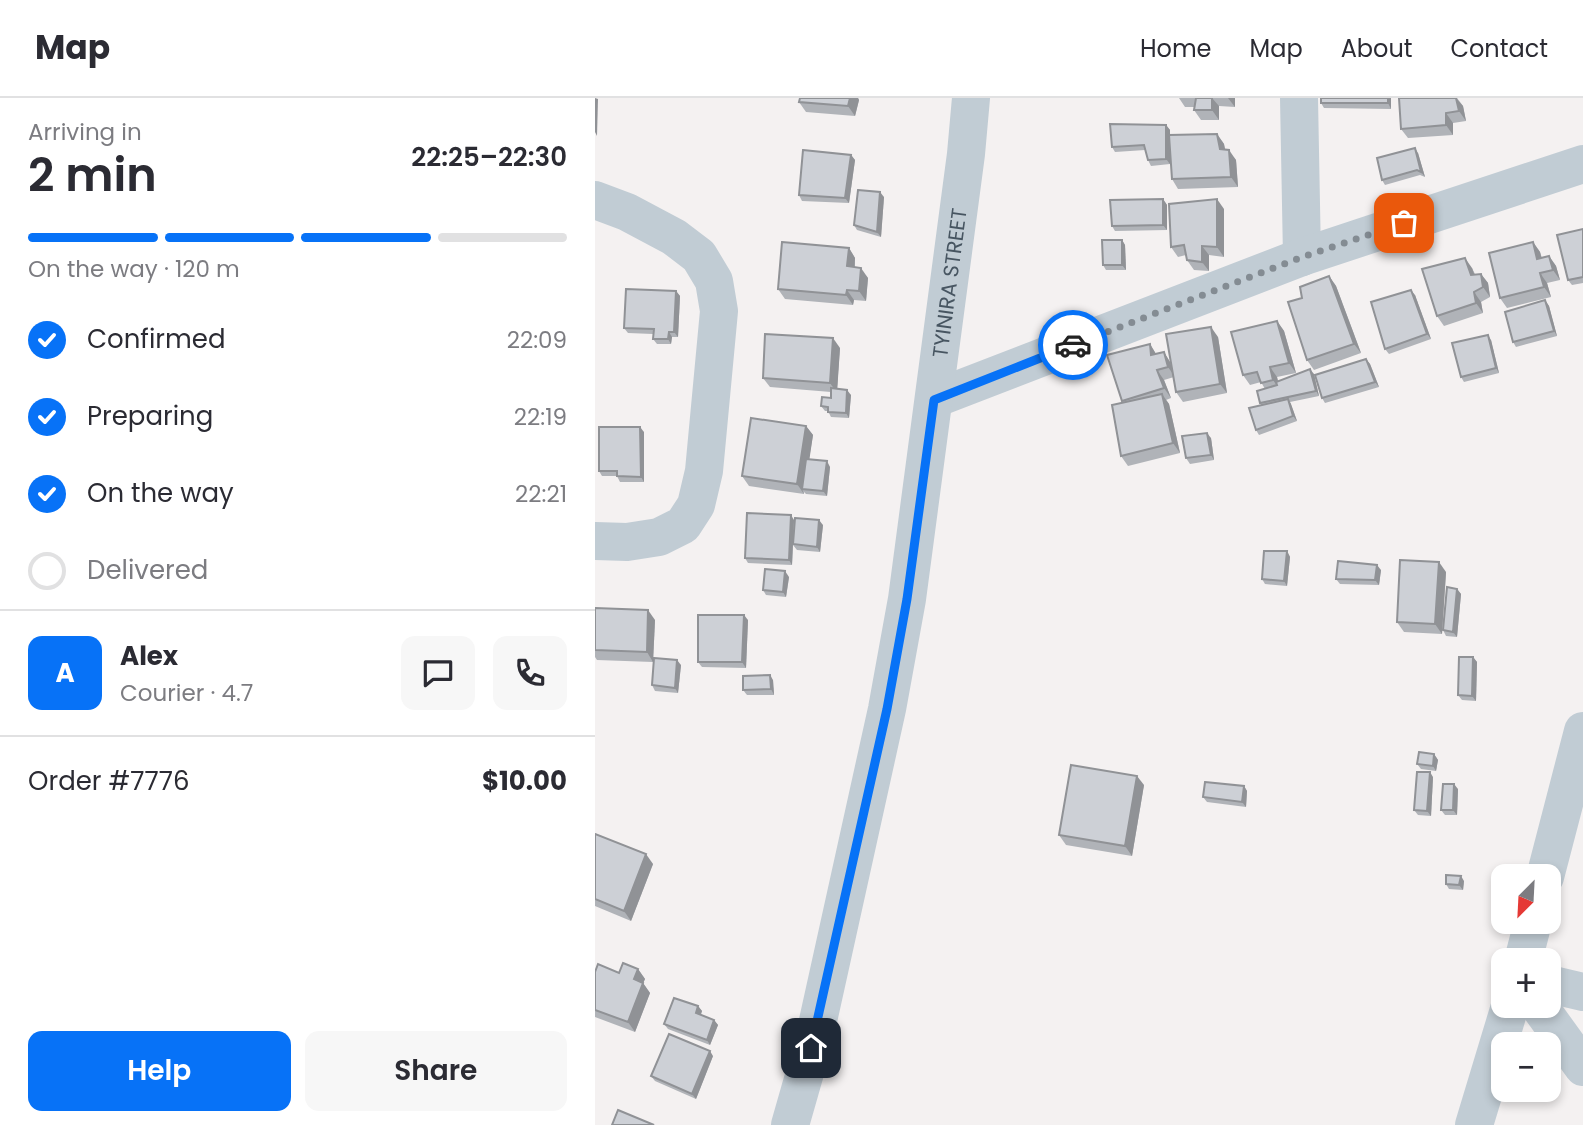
<!DOCTYPE html>
<meta charset="utf-8">
<style>
:root{--surface:#fff;--page:#f7f7f7;--text:#2b2b33;--muted:#7c7c81;--line:#e1e1e2;--accent:#0772f7}
body{margin:0;font-family:Poppins,sans-serif;background:var(--page);color:var(--text);height:100vh;display:flex;flex-direction:column;font-size:26px;white-space:nowrap}
*{box-sizing:border-box;margin:0}
p{font-size:23px;color:var(--muted)}
.icon{flex:none;width:38px;height:38px;fill:none;stroke:currentColor;stroke-width:2;stroke-linecap:round;stroke-linejoin:round}
.map{position:relative;flex:1;overflow:hidden}
.drawer{display:flex;flex-direction:column;background:var(--surface);width:595px}
.drawer>*{flex:none}
.needle{width:46px;rotate:204deg}
.tools{position:absolute;left:896px;top:766px;display:grid;gap:14px}
.tools a{display:grid;place-items:center;width:70px;height:70px;border-radius:14px;background:var(--surface);box-shadow:0 4px 10px #0003;font-size:35px}
.pin{position:absolute;display:grid;place-items:center;width:60px;height:60px;color:#fff;margin:-30px;border-radius:14px;box-shadow:0 4px 10px #0006}
.courier{position:absolute;display:grid;place-items:center;width:70px;height:70px;margin:-35px;border:5px solid #0772f7;border-radius:50%;background:#fff;color:#222;box-shadow:0 2px 9px #0007}
.headline em{font-style:normal;font-weight:600}
.headline div{display:flex;flex-direction:column-reverse}
.headline{display:flex;align-items:center;justify-content:space-between;height:119px;padding:0 28px}
h1{font-size:46px;font-weight:600;line-height:52px}
.bar{display:grid;grid-template-columns:repeat(4,1fr);gap:10px 7px;align-content:center;height:84px;padding:0 28px}
.bar i{height:9px;border-radius:5px;background:var(--line)}
.bar .current{background:var(--accent)}
.bar p{grid-column:span 4}
.line{display:flex;align-items:center;gap:18px;padding:0 28px;border-top:2px solid var(--line)}
.line div{flex:1}
.round{display:grid;place-items:center;flex:none;width:74px;height:74px;border-radius:14px;background:var(--page)}
ol{padding:0 28px;list-style:none}
li{display:flex;align-items:center;gap:21px;height:77px}
li p{margin-inline-start:auto}
li .icon{padding:7px;border-radius:50%;background:var(--accent);color:#fff;stroke-width:4}
li:last-child{color:var(--muted)}
li i{width:38px;height:38px;border:4px solid var(--line);border-radius:50%}
.button{display:flex;gap:14px;margin-top:auto;padding:14px 28px}
.button a{flex:1;height:80px;border-radius:14px;background:var(--accent);color:#fff;font-size:28px;font-weight:600;line-height:80px;text-align:center}
.button a+a{background:var(--page);color:var(--text)}
header{display:flex;align-items:center;gap:42px;box-sizing:border-box;height:98px;padding:0 35px;background:var(--surface);border-bottom:2px solid var(--line)}
header strong{font-size:33px}
nav{display:flex;gap:38px;margin-inline-start:auto;font-size:24px}
main{display:flex;flex:1;min-height:0}
.map>svg:first-child{display:block}
.lines{fill:none;stroke-linecap:round;stroke-linejoin:round}
.minor{stroke:#c1ccd4;stroke-width:38}
.wall{fill:#b0b3b8}
.shaded-wall{fill:#909296}
.building{fill:#cdd0d6;stroke:#909296;stroke-width:2}
.done{stroke:#848c93;stroke-width:7;stroke-dasharray:0 12.6}
.route{stroke:#0772f7;stroke-width:9}
.labels{text-anchor:middle;dominant-baseline:central;stroke-width:5;stroke-linejoin:round;paint-order:stroke}
.street-label{font-size:21px;fill:#475561;stroke:#fff}
</style>
<header>
<strong>Map</strong>
<nav><a>Home</a><a>Map</a><a>About</a><a>Contact</a></nav>
</header>
<main>
<section class="drawer">
<div class="headline"><div><h1>2 min</h1><p>Arriving in</p></div><em>22:25–22:30</em></div>
<div class="bar"><i class="current"></i><i class="current"></i><i class="current"></i><i></i><p>On the way · 120 m</p></div>
<ol>
<li><svg class="icon" aria-label="check" viewBox="0 0 24 24"><path d="M5 12l5 5 9-10"/></svg>Confirmed<p>22:09</p></li>
<li><svg class="icon" aria-label="check" viewBox="0 0 24 24"><path d="M5 12l5 5 9-10"/></svg>Preparing<p>22:19</p></li>
<li><svg class="icon" aria-label="check" viewBox="0 0 24 24"><path d="M5 12l5 5 9-10"/></svg>On the way<p>22:21</p></li>
<li><i></i>Delivered</li>
</ol>
<div class="line" style="height:126px"><b class="round" style="background:var(--accent);color:#fff">A</b><div><b>Alex</b><p>Courier · 4.7</p></div><a class="round"><svg class="icon" aria-label="chat" viewBox="0 0 24 24"><path d="M4 5h16v11H9l-5 4z"/></svg></a><a class="round"><svg class="icon" aria-label="phone" viewBox="0 0 24 24"><path d="M5 4h4l2 5-3 2q2 4 5 5l2-3 5 2v4C11 20 4 13 5 4z"/></svg></a></div>
<div class="line" style="height:91px"><div>Order #7776</div><b>$10.00</b></div>
<div class="button"><a>Help</a><a>Share</a></div>
</section>
<div class="map">
<svg width="988" height="1027" viewBox="0 0 988 1027">
<rect width="100%" height="100%" fill="#f4f1f1"/>
<g class="lines">
<g class="minor">
<path d="M704,0L707,159"/>
<path d="M0,102L32,114L79,139L104,158L119,183L124,213L109,373L101,407L88,427L64,439L32,444L0,443"/>
<path d="M339,301L707,159L988,66"/>
<path d="M950,779L988,633"/>
<path d="M928,863L938,824"/>
<path d="M954,886L988,894"/>
<path d="M944,908L988,969"/>
<path id="s1" d="M195,1027L217,950L292,611L312,501L371,56L376,0"/>
<path d="M879,1027L915,908"/>
</g>
</g>
<g class="wall">
<path d="M205,0H263L264,2L260,18L211,14L204,4Z"/>
<path d="M584,0H640V9L624,8V22H606L599,12L600,9H590Z"/>
<path d="M796,0V11L729,10L726,5Z"/>
<path d="M804,0H862L868,8L871,23L858,25V37L813,40L806,31Z"/>
<path d="M571,27L575,32V37L622,36L629,46L630,52L641,62L643,89L583,91L577,81L575,48V66L556,68L553,62L550,52L520,54L517,49Z"/>
<path d="M823,55L830,79L825,77L790,87L787,82Z"/>
<path d="M256,57L260,62L254,105L207,103L204,97Z"/>
<path d="M289,99L286,139L262,132L259,127Z"/>
<path d="M568,101L572,107V132L520,133L517,128Z"/>
<path d="M629,111V159L614,157V173L599,172L592,162L591,157L583,159L576,149Z"/>
<path d="M988,131V185L977,187L973,182Z"/>
<path d="M527,142L530,147L531,172H511L508,167Z"/>
<path d="M938,144L945,154L947,160L954,158L961,168L965,182L952,185L956,199L912,210L905,200Z"/>
<path d="M254,150L260,160V169L273,180L271,203L259,202L258,207L190,201L183,191Z"/>
<path d="M877,170L880,176H886L893,185L895,199L886,204L888,215L849,228L842,218Z"/>
<path d="M734,178L741,188L766,255L719,272L712,262L707,200Z"/>
<path d="M81,193L85,198L83,239H77L76,246H62L58,241V236L33,235L29,230Z"/>
<path d="M820,197L836,241L794,256L790,251Z"/>
<path d="M950,202L954,208L962,238L921,249L918,244Z"/>
<path d="M682,223L689,233L701,275L682,279L683,283L719,276L724,298L695,304L702,323L664,337L661,332L666,307L665,305L670,291L666,284L655,287L648,277Z"/>
<path d="M623,239L632,295L588,304L581,294L579,279L569,282L576,300L571,302L574,306L585,355L533,368L526,358L528,305L527,303L555,246L561,256L569,254L575,264L577,270Z"/>
<path d="M896,242L904,275L869,284L866,279Z"/>
<path d="M245,250L242,291L256,297L254,320L236,319L233,313H230L226,308L236,300V294L175,289L168,280Z"/>
<path d="M771,261L775,266L784,289L730,305L727,300Z"/>
<path d="M211,328L218,337L214,361L235,369L232,398L211,396L209,394V396L154,388L147,378Z"/>
<path d="M49,334V384H25L22,378H7L4,373Z"/>
<path d="M616,340L619,362L595,366L591,360Z"/>
<path d="M199,422L198,443L228,427L225,454L202,452L198,447L197,467L153,465L150,460Z"/>
<path d="M692,453L695,459L692,488L670,486L667,481Z"/>
<path d="M786,472L784,487L745,486L741,481Z"/>
<path d="M851,474L847,536L809,534L802,524Z"/>
<path d="M194,479L191,499L171,497L168,492Z"/>
<path d="M862,491L866,496L862,539L851,538L848,532Z"/>
<path d="M0,510L60,522L58,564L2,562L0,559Z"/>
<path d="M153,522L151,570L107,569L103,564Z"/>
<path d="M878,559L882,564L881,603L867,602L863,597Z"/>
<path d="M86,567L83,595L60,593L57,587Z"/>
<path d="M178,582L179,597H152L148,592Z"/>
<path d="M839,656L843,662L841,673L826,671L822,666Z"/>
<path d="M838,679L836,718L823,717L819,712Z"/>
<path d="M549,687L537,758L471,747L464,737Z"/>
<path d="M649,688L652,693L651,709L612,704L608,699Z"/>
<path d="M863,691L862,717H850L846,712Z"/>
<path d="M0,736L58,766L36,823L0,808Z"/>
<path d="M869,783L868,792L854,791L851,786Z"/>
<path d="M43,871L50,881L48,885L55,895L40,934L0,919V874L24,875Z"/>
<path d="M103,908L107,913L106,917L119,922L123,927L115,947L73,931L69,926Z"/>
<path d="M118,958L101,1001L60,983L56,978Z"/>
</g>
<g class="shaded-wall">
<path d="M0,0L3,1L2,38L0,34Z"/>
<path d="M255,0H263L264,2L260,18L253,8Z"/>
<path d="M617,0L624,8V22L617,12Z"/>
<path d="M633,0H640V9Z"/>
<path d="M793,0H796V11L793,5Z"/>
<path d="M861,0L868,8L871,23L864,13Z"/>
<path d="M851,15L858,25V37L851,27Z"/>
<path d="M571,27L575,32V66L571,61Z"/>
<path d="M622,36L629,46L632,61L625,51Z"/>
<path d="M820,50L823,55L830,79L826,74Z"/>
<path d="M634,52L641,62L643,89L636,79Z"/>
<path d="M256,57L260,62L254,105L250,100Z"/>
<path d="M285,94L289,99L286,139L282,134Z"/>
<path d="M568,101L572,107V132L568,127Z"/>
<path d="M622,101L629,111V159L622,149Z"/>
<path d="M527,142L530,147L531,172L527,167Z"/>
<path d="M938,144L945,154L949,171L942,161Z"/>
<path d="M607,148L614,157V173L607,164Z"/>
<path d="M254,150L260,160L259,178L252,168Z"/>
<path d="M954,158L961,168L965,182L958,172Z"/>
<path d="M870,160L877,170L883,187L876,177Z"/>
<path d="M266,170L273,180L271,203L264,193Z"/>
<path d="M945,175L952,185L956,199L949,189Z"/>
<path d="M886,176L893,185L895,199L888,189Z"/>
<path d="M734,178L741,188L766,255L759,246Z"/>
<path d="M252,192L259,202L258,207L251,197Z"/>
<path d="M816,192L820,197L836,241L832,236Z"/>
<path d="M81,193L85,198L83,239L79,234Z"/>
<path d="M879,194L886,204L888,215L881,205Z"/>
<path d="M950,202L954,208L962,238L959,233Z"/>
<path d="M682,223L689,233L701,275L694,265Z"/>
<path d="M616,229L623,239L632,295L625,286Z"/>
<path d="M74,234L77,239L76,246L73,241Z"/>
<path d="M893,237L896,242L904,275L901,270Z"/>
<path d="M238,240L245,250L242,295L235,285Z"/>
<path d="M555,246L561,256L556,257Z"/>
<path d="M569,254L575,264L580,279L573,269Z"/>
<path d="M771,261L775,266L784,289L780,284Z"/>
<path d="M675,269L682,279L685,292L678,282Z"/>
<path d="M715,271L719,276L724,298L721,293Z"/>
<path d="M562,272L569,282L576,300L569,290Z"/>
<path d="M252,292L256,297L254,320L251,315Z"/>
<path d="M567,296L574,306L585,355L578,345Z"/>
<path d="M693,301L696,306L702,323L698,318Z"/>
<path d="M211,328L218,337L210,391H207L209,396L202,386Z"/>
<path d="M45,329L49,334V384L46,379Z"/>
<path d="M612,335L616,340L619,362L616,357Z"/>
<path d="M232,363L235,369L232,398L228,393Z"/>
<path d="M196,417L199,422L197,467L194,462Z"/>
<path d="M224,422L228,427L225,454L222,449Z"/>
<path d="M692,453L695,459L692,488L689,483Z"/>
<path d="M844,464L851,474L847,536L840,526Z"/>
<path d="M782,467L786,472L784,487L780,482Z"/>
<path d="M190,473L194,479L191,499L188,494Z"/>
<path d="M862,491L866,496L862,539L858,534Z"/>
<path d="M53,512L60,522L58,564L52,554Z"/>
<path d="M149,517L153,522L151,570L147,564Z"/>
<path d="M878,559L882,564L881,603L877,598Z"/>
<path d="M82,562L86,567L83,595L80,590Z"/>
<path d="M175,577L178,582L179,597L176,591Z"/>
<path d="M839,656L843,662L841,673L838,668Z"/>
<path d="M835,674L838,679L836,718L832,713Z"/>
<path d="M542,678L549,687L537,758L530,748Z"/>
<path d="M859,686L863,691L862,717L858,712Z"/>
<path d="M649,688L652,693L651,709L647,704Z"/>
<path d="M51,756L58,766L36,823L29,813Z"/>
<path d="M866,778L869,783L868,792L864,787Z"/>
<path d="M43,871L50,881L46,890L39,881Z"/>
<path d="M48,885L55,895L40,934L33,924Z"/>
<path d="M103,908L107,913L104,920L101,915Z"/>
<path d="M119,922L123,927L115,947L112,942Z"/>
<path d="M115,953L118,958L101,1001L97,996Z"/>
</g>
<g class="building">
<path d="M205,0H255L253,8L204,4Z"/>
<path d="M601,0H617V12H599Z"/>
<rect x="726" y="0" width="67" height="5"/>
<path d="M804,0H861L864,13L851,15V27L806,31Z"/>
<path d="M515,26L571,27V61L553,62L549,47L517,49Z"/>
<path d="M622,36L625,51L634,52L636,79L577,81L574,37Z"/>
<path d="M820,50L826,74L822,72L787,82L782,60Z"/>
<path d="M208,52L256,57L250,100L204,97Z"/>
<path d="M263,92L285,94L282,134L259,127Z"/>
<path d="M568,101V127L517,128L515,102Z"/>
<path d="M622,101V149L607,148V164L592,162L589,147L576,149L574,106Z"/>
<path d="M988,131V179L973,182L962,137Z"/>
<path d="M507,142H527V167H508Z"/>
<path d="M187,144L254,150L252,168L266,170L264,193L252,192L251,197L183,191Z"/>
<path d="M938,144L942,161L954,158L958,172L945,175L949,189L905,200L894,155Z"/>
<path d="M870,160L876,177L886,176L888,189L879,194L881,205L842,218L827,171Z"/>
<path d="M734,178L759,246L712,262L693,204L707,200L705,189Z"/>
<path d="M31,191L81,193L79,234H74L73,241H58L59,231L29,230Z"/>
<path d="M816,192L832,236L790,251L776,204Z"/>
<path d="M950,202L959,233L918,244L910,214Z"/>
<path d="M682,223L694,265L675,269L678,282L666,285L662,274L648,277L636,234Z"/>
<path d="M616,229L625,286L581,294L571,236Z"/>
<path d="M170,236L238,240L235,285L168,280Z"/>
<path d="M893,237L901,270L866,279L857,245Z"/>
<path d="M555,246L556,257L569,254L573,269L562,272L569,290L527,303L512,257Z"/>
<path d="M771,261L780,284L727,300L720,277Z"/>
<path d="M715,271L721,293L665,305L662,293L682,287L681,284Z"/>
<path d="M236,290L252,292L251,315L233,314V309L226,308L227,299L236,300Z"/>
<path d="M567,296L578,345L526,358L517,307Z"/>
<path d="M693,301L698,318L661,332L654,310Z"/>
<path d="M156,320L211,328L202,386L147,378Z"/>
<path d="M4,329H45L46,379L22,378V373H4Z"/>
<path d="M612,335L616,357L591,360L587,338Z"/>
<path d="M211,361L232,363L228,393L207,391Z"/>
<path d="M152,415L196,417L194,462L150,460Z"/>
<path d="M200,420L224,422L222,449L198,446Z"/>
<path d="M669,453H692L689,483L667,481Z"/>
<path d="M805,462L844,464L840,526L802,524Z"/>
<path d="M743,463L782,467L780,482L741,481Z"/>
<path d="M170,471L190,473L188,494L168,492Z"/>
<path d="M852,489L862,491L858,534L848,532Z"/>
<path d="M0,510L53,512L52,554L0,552Z"/>
<path d="M103,517H149L147,564H103Z"/>
<path d="M864,559H878L877,598L863,597Z"/>
<path d="M59,560L82,562L80,590L57,587Z"/>
<path d="M175,577L176,591L148,592V578Z"/>
<path d="M824,654L839,656L838,668L822,666Z"/>
<path d="M476,667L542,678L530,748L464,737Z"/>
<path d="M822,674H835L832,713L819,712Z"/>
<path d="M610,684L649,688L647,704L608,699Z"/>
<path d="M848,686H859L858,712H846Z"/>
<path d="M0,736L51,756L29,813L0,801Z"/>
<path d="M851,777L866,778L864,787L851,786Z"/>
<path d="M28,865L43,871L39,881L48,885L33,924L0,912V874L3,866L24,875Z"/>
<path d="M79,900L103,908L101,915L119,922L112,942L69,926Z"/>
<path d="M74,936L115,953L97,996L56,978Z"/>
<path d="M23,1012L59,1027H17Z"/>
</g>
<g class="lines">
<path class="done" d="M478,247L707,159L809,125"/>
<path class="route" d="M216,950L292,611L312,501L339,302L478,247"/>
</g>
<g class="labels">
<g class="street-label">
<text stroke="none"><textPath href="#s1" startOffset="858">TYINIRA STREET</textPath></text>
</g>
</g>
</svg>
<div class="tools">
<a><svg class="needle" viewBox="-14 -14 28 28"><path d="M0-13l5 13h-10z" fill="#e53935"/><path d="M0 13l5-13h-10z" fill="#7c7c81"/></svg></a>
<a>+</a>
<a>−</a>
</div>
<div class="pin" style="left:809px;top:125px;background:#ea580c"><svg class="icon" aria-label="bag" viewBox="0 0 24 24"><path d="M5 8h14l-1 12H6zM9 8a3 3 0 0 1 6 0"/></svg></div>
<div class="pin" style="left:216px;top:950px;background:#1f2937"><svg class="icon" aria-label="home" viewBox="0 0 24 24"><path d="M3 11l9-7 9 7M6 9v11h12V9"/></svg></div>
<div class="courier" style="left:478px;top:247px"><svg class="icon" aria-label="car" viewBox="0 0 24 24"><path d="M5 17H2v-5l4-1 3-4h7l3 4 3 1v5h-3M9 17h6M6 11h13"/><circle cx="7" cy="17" r="2"/><circle cx="17" cy="17" r="2"/></svg></div>
</div>
</main>
